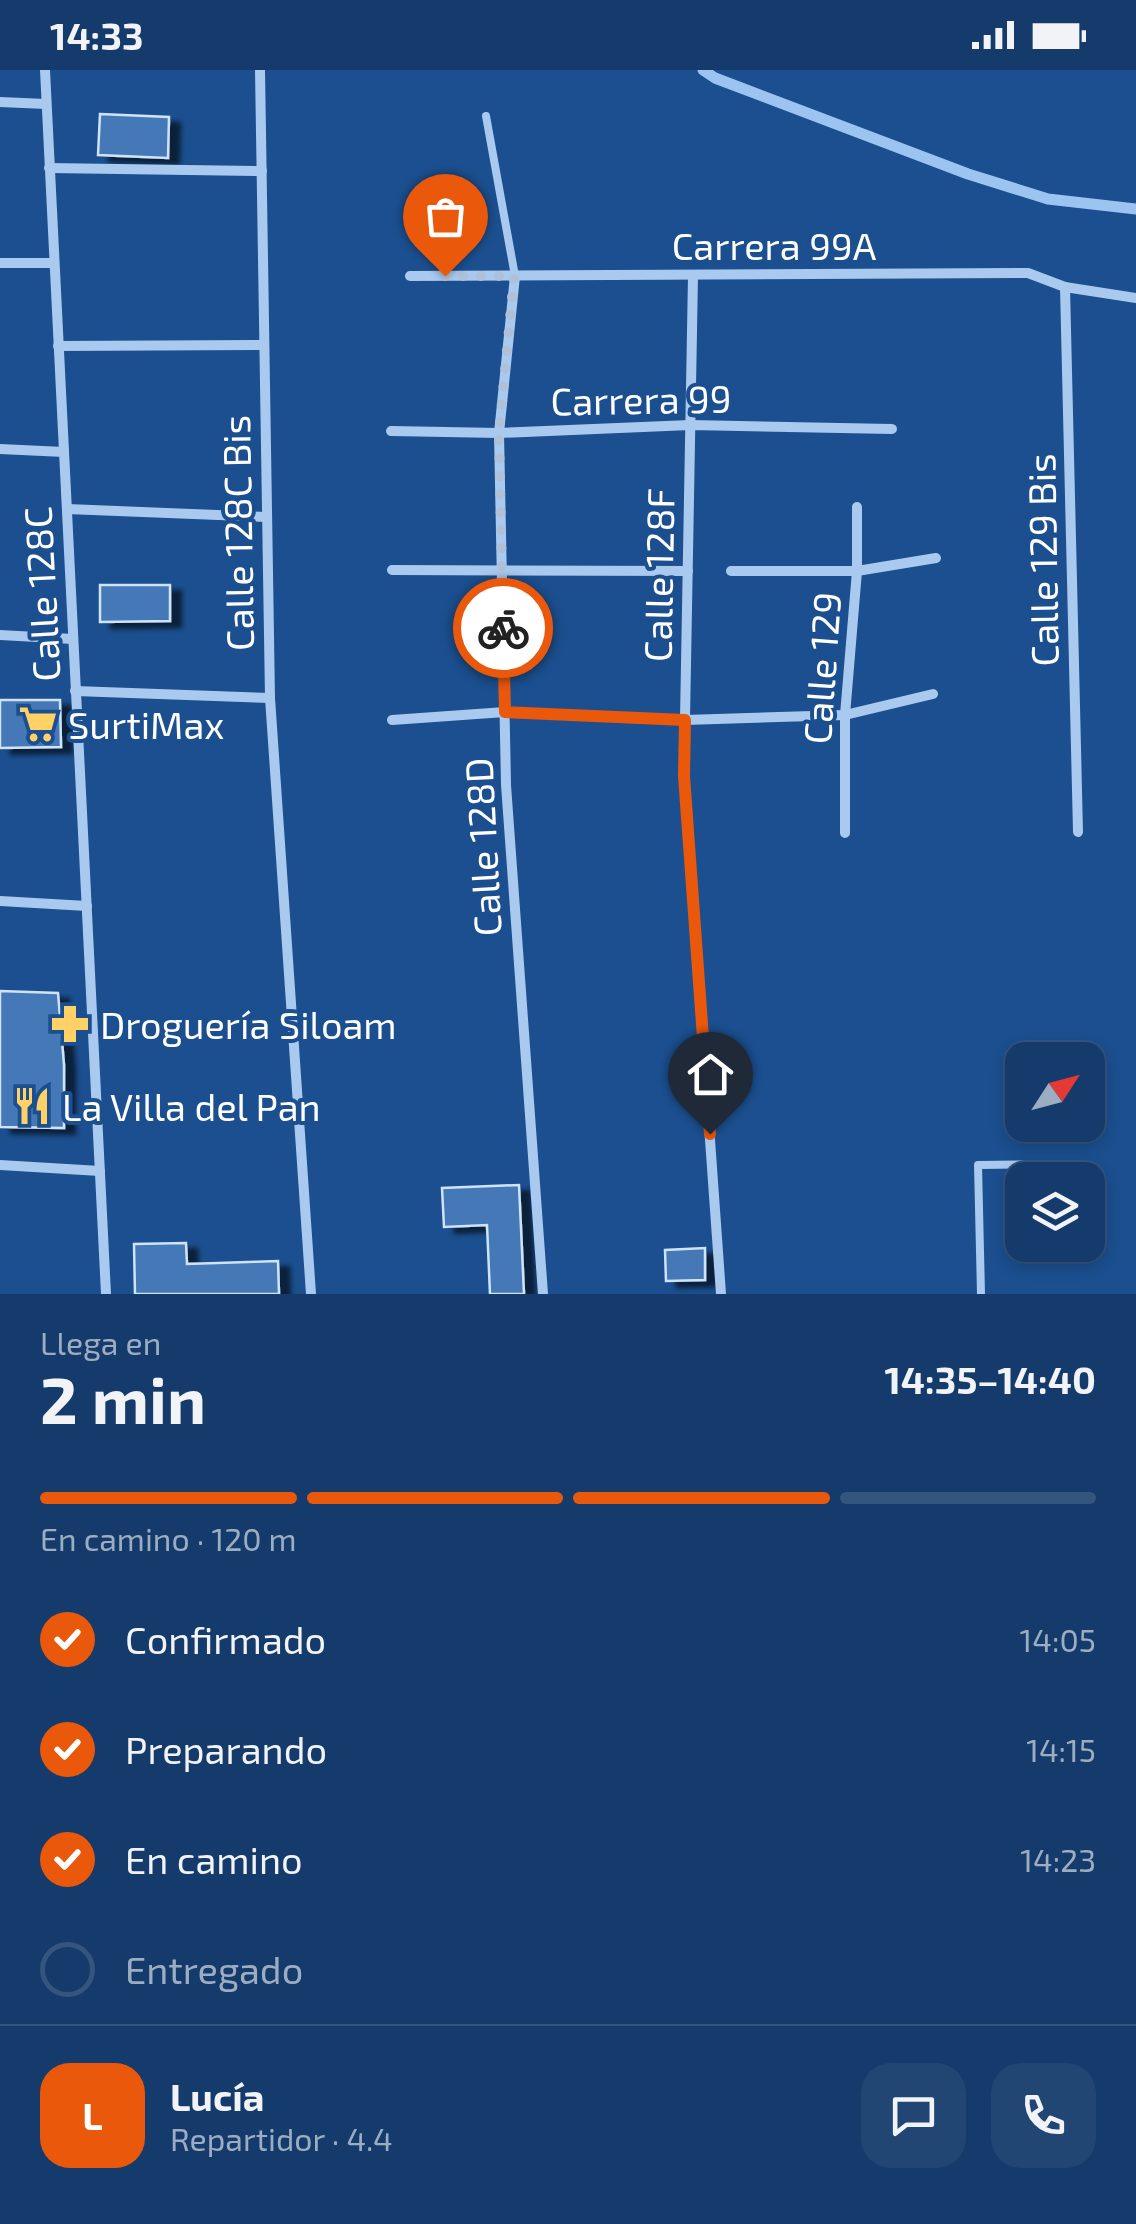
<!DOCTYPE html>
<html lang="es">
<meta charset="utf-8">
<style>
:root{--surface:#143b6b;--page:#214673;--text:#f1f3f6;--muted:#9dadc1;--line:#33557e;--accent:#ea580c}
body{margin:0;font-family:"Exo 2",sans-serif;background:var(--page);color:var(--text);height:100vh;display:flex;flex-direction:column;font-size:38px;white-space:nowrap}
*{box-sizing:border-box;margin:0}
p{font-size:32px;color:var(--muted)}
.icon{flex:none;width:55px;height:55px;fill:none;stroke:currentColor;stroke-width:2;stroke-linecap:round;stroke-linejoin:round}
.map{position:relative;height:1224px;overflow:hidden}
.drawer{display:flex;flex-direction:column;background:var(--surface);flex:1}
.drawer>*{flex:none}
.needle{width:65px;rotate:54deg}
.fabs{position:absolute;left:1005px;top:972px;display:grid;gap:20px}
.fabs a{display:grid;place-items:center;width:100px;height:100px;border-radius:20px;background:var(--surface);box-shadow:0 5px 15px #0003,0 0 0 2px var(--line);font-size:50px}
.pin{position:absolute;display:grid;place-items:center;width:85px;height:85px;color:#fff;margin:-102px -42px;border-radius:50% 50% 50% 0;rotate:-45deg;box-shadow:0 0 10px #0007}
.pin .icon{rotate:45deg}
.courier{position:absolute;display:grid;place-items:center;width:100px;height:100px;margin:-50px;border:8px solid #ea580c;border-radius:50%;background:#fff;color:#222;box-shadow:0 2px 12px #0007}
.head em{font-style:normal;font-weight:700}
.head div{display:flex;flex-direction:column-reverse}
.head{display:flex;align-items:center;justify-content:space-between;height:170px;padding:0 40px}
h1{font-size:65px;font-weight:700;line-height:75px}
.bar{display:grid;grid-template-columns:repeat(4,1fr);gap:15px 10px;align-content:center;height:120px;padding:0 40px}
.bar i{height:12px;border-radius:8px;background:var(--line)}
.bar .on{background:var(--accent)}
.bar p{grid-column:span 4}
.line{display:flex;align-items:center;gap:25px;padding:0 40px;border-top:2px solid var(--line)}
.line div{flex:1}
.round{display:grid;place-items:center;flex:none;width:105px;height:105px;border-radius:30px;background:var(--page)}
ol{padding:0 40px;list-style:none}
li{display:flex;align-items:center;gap:30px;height:110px}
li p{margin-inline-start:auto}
li .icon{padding:10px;border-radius:50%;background:var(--accent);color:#fff;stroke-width:4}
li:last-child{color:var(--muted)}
li i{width:55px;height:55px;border:5px solid var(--line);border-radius:50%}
.status{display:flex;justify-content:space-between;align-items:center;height:70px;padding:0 50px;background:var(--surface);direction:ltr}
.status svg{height:28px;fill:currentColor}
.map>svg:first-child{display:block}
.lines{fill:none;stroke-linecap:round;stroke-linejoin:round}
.stream{stroke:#9cc4f0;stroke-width:11}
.building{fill:#4478b7;stroke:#cfe3fa;stroke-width:2.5;filter:url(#shadow)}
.service{stroke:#a9c9ee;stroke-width:8}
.minor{stroke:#a9c9ee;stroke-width:10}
.done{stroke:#afc1d8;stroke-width:10;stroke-dasharray:0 18}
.route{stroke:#ea580c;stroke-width:12}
.labels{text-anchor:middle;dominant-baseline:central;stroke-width:8;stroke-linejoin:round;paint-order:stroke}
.street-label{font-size:38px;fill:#fff;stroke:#1b4f8f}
.poi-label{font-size:38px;fill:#fff;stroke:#1b4f8f;text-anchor:start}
</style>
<div class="status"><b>14:33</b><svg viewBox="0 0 49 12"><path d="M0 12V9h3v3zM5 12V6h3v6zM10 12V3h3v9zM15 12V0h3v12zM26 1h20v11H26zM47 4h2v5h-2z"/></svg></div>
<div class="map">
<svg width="1136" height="1224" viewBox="0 0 1136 1224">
<defs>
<filter id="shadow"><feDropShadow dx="11" dy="6" stdDeviation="2.5" flood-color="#0009"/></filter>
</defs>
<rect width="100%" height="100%" fill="#1b4f8f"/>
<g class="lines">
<path class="stream" d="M703,0L715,8L968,104L1048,129L1136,139"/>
</g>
<g class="building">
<path d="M100,44L169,47L168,88L98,85Z"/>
<path d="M100,515H170V551L100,552Z"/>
<path d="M0,630H60L61,677L0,678Z"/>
<path d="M0,921L58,923L64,995V1058L0,1057Z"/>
<path d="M519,1115L524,1224H490L487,1155L444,1157L442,1118Z"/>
<path d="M186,1173L187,1194L278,1191L279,1224H135L134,1174Z"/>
<path d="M705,1178V1210L666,1211L665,1180Z"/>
</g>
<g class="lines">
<g class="service">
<path d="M486,46L515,206"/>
<path d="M981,1224L978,1095L1073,1094"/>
</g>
<g class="minor">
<path d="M45,0L106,1224"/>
<path d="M260,0L270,628L311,1224"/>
<path d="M0,32L46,34"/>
<path d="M49,98L262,101"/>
<path d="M0,193H54"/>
<path d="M410,206L1028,203L1065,217L1136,228"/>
<path d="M515,206L499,363L506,715L543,1224"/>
<path d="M693,206L684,705L721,1224"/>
<path d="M1065,217L1078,762"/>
<path d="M58,276L264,275"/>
<path d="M391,361L499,363L690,355L892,359"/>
<path d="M0,379L64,382"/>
<path d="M67,439L266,447"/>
<path d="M392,500L688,501"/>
<path d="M731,501H857L936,488"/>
<path d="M0,565L73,569"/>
<path d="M75,621L270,628"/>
<path d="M392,650L505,642L685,650L845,645L933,624"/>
<path d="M845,763V645L857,501V437"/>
<path d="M0,831L87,836"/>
<path d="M0,1095L100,1101"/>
</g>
</g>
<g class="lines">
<path class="done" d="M445,206H514L499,363L503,558"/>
<path class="route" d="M503,558L505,642L685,650L684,706L710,1064"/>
</g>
<defs>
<g id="supermarket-bare" transform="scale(3)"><path d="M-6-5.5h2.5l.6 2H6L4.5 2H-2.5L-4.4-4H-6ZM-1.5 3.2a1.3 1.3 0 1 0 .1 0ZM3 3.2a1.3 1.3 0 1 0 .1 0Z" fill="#ffd166" stroke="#1b4f8f" stroke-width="2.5" paint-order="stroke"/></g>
<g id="pharmacy-bare" transform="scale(3)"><path d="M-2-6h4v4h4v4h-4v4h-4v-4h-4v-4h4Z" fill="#ffd166" stroke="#1b4f8f" stroke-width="2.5" paint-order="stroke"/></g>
<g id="restaurant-bare" transform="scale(3)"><path d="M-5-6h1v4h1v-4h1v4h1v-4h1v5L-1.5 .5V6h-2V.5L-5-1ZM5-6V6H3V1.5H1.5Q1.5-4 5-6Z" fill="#ffd166" stroke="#1b4f8f" stroke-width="2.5" paint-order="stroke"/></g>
</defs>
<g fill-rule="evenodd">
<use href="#supermarket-bare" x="38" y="654"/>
<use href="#pharmacy-bare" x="70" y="954"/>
<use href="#restaurant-bare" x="32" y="1036"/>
</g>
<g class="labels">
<g class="street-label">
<text x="774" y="175">Carrera 99A</text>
<text transform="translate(641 329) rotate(-1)">Carrera 99</text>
<text transform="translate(237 463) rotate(-91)">Calle 128C Bis</text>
<text transform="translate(1042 490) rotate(-91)">Calle 129 Bis</text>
<text transform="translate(658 505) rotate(-89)">Calle 128F</text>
<text transform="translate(41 524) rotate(-93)">Calle 128C</text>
<text transform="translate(821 598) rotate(-86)">Calle 129</text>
<text transform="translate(482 777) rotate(-93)">Calle 128D</text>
</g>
<g class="poi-label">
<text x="68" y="654">SurtiMax</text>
<text x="100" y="954">Droguería Siloam</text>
<text x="62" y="1036">La Villa del Pan</text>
</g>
</g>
</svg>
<div class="fabs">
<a><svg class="needle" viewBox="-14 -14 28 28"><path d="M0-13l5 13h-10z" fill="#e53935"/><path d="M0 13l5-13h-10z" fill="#9dadc1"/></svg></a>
<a><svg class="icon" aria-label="layers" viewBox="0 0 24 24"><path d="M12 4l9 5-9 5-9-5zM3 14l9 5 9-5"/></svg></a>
</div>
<div class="pin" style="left:445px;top:206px;background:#ea580c"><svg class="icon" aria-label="bag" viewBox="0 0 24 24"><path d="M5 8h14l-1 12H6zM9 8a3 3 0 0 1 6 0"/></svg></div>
<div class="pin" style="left:710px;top:1064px;background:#1f2937"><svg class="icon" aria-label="home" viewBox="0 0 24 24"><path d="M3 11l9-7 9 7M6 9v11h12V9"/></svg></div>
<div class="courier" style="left:503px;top:558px"><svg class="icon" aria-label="bike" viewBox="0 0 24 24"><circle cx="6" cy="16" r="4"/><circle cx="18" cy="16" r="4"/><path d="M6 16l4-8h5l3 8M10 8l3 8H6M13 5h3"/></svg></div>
</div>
<section class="drawer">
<div class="head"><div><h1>2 min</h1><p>Llega en</p></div><em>14:35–14:40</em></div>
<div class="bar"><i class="on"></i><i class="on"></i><i class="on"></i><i></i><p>En camino · 120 m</p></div>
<ol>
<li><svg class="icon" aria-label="check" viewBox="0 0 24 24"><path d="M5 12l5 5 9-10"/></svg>Confirmado<p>14:05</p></li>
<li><svg class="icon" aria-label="check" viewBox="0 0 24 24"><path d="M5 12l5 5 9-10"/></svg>Preparando<p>14:15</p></li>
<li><svg class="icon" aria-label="check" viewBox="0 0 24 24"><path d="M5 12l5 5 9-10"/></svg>En camino<p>14:23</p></li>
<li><i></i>Entregado</li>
</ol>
<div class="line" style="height:180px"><b class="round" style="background:var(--accent);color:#fff">L</b><div><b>Lucía</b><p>Repartidor · 4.4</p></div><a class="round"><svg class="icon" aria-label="chat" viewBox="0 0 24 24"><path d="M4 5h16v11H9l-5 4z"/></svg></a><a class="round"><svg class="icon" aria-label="phone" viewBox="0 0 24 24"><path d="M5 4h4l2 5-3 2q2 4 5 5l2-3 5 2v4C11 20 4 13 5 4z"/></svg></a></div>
</section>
